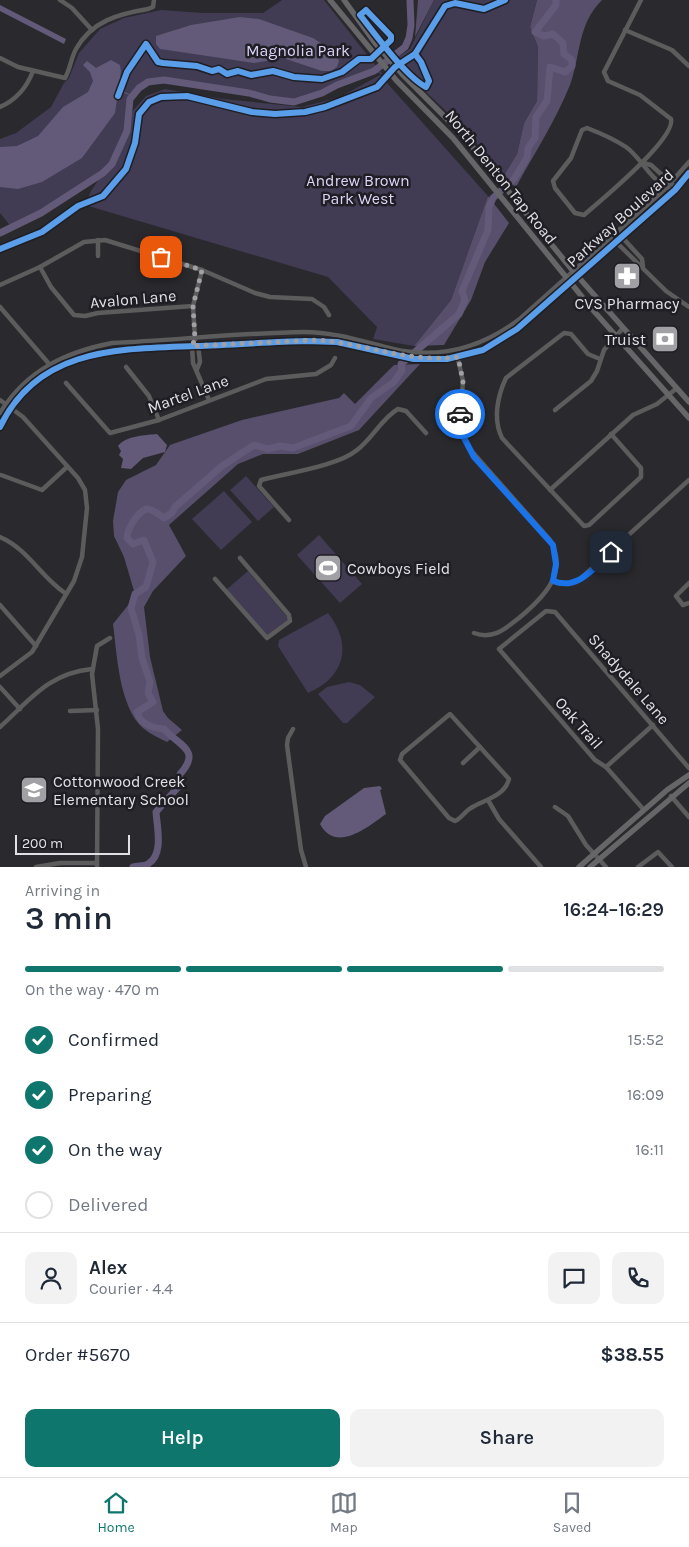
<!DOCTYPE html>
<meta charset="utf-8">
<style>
:root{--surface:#fff;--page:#f2f2f3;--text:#1f2937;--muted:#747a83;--line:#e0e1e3;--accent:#0f766e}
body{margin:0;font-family:Karla,sans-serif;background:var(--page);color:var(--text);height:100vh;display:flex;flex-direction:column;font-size:19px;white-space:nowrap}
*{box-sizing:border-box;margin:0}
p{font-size:16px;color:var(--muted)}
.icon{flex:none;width:28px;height:28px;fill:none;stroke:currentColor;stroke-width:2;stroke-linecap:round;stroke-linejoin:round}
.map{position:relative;height:867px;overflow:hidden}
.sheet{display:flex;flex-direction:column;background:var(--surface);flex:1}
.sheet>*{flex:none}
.scale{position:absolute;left:15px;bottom:12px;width:115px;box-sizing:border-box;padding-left:5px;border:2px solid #e1e0e4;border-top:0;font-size:14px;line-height:18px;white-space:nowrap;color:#e1e0e4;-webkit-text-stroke:4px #1f1e24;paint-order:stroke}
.pin{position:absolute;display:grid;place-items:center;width:42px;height:42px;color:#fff;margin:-21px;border-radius:10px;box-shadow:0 2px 8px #0006}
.courier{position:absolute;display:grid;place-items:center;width:50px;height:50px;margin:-25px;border:4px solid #1a73e8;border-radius:50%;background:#fff;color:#222;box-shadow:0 1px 6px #0007}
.overview em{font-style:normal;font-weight:600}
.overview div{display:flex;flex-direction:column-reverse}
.overview{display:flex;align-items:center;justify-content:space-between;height:85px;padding:0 25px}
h1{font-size:32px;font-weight:600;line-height:38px}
.bar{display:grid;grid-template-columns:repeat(4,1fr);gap:8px 5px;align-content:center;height:60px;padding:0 25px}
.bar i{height:6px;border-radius:4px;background:var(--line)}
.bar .active{background:var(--accent)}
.bar p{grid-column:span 4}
.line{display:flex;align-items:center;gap:12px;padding:0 25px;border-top:1px solid var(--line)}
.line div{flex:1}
.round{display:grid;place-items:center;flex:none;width:52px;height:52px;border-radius:10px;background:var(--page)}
ol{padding:0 25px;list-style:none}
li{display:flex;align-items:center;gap:15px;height:55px}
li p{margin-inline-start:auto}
li .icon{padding:5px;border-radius:50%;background:var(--accent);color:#fff;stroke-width:4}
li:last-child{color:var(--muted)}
li i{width:28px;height:28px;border:2px solid var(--line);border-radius:50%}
.cta{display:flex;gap:10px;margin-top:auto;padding:10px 25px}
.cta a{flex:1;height:58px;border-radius:10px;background:var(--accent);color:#fff;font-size:20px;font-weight:600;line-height:58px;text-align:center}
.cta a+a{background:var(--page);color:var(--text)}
.dock{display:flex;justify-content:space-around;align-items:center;height:70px;border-top:1px solid var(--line);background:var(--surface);font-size:14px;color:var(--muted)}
.dock a{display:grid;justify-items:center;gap:2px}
.dock .active{color:var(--accent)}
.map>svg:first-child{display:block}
.green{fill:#413b53}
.forest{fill:#574f6b}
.water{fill:#625a78}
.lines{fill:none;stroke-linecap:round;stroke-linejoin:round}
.stream{stroke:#625a78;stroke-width:1}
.river{stroke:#625a78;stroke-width:7}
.minor{stroke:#5c5c5d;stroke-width:4.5}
.major{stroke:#666568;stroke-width:5.5}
.cycleway-casing{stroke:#1f1e24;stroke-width:9}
.cycleway{stroke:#5a9eea;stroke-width:6}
.done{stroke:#a1a0a4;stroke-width:5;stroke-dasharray:0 9}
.route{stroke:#1a73e8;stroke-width:6}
.labels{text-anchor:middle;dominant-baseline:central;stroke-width:5;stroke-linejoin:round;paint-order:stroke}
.park-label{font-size:16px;fill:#ddd4f8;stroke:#1f1e24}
.street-label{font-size:16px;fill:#e1e0e4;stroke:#1f1e24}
.poi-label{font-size:16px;fill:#e1e0e4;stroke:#1f1e24;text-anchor:start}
</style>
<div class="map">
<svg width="689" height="867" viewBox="0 0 689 867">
<rect width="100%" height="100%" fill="#2a292d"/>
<g class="green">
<path d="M282,0H324L383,75L374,71L337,85L322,93L294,102L154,80C135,88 128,100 128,120L130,114L146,96L165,89L223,99L302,107L340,97L380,75L488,196L451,300L414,346L373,339L377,327L328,277L85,205L91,191L104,172L71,196L12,228L0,213V139L16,133L51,107L64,83L69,78L79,53L100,29L124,18L161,10L203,13H263Z"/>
<path d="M434,0H537L530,27L538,47L537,101L524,123L517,154L503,177L466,130L427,93L396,58L410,49Z"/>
<path d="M246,476L274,507L258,521L230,490Z"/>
<path d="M224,491L252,522L221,550L192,519Z"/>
<path d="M319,535L362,584L340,603L297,555Z"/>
<path d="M248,571L289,619L268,637L226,590Z"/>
<path d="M328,613C353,645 345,677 308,693L278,646L279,640Z"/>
<path d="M349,682L360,685L375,697L347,723H343L318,694L327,687Z"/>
</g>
<g class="forest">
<path d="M418,0H434L415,37Z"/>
<path d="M537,0H602C577,25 581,55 570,85C556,120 534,154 516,187L503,177L517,154L524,123L537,101L538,47L530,27Z"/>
<path d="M488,196L509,223L485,262L471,300L444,345L414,346L451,300Z"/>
<path d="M420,364L359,430L298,454H263L238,464L169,525L186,556L153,591L144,607L150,657L163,711L168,718L182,730L167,742C159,738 150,734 143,728C119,707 117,654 113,624L129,604L134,591L124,557L114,536L113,521L118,492L126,480L156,465L170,445L242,420L339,398L344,393L355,404L394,365Z"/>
</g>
<g class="water">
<path d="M0,5L66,39L64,44L0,11Z"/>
<path d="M240,17L259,19L313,38L336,53L339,61L337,67L331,71H322L283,58L254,63L167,50L160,49L156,44V36L191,25Z"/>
<path d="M111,60L120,65L121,71L115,113L82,158L42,182L18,189L0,187V147L17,146L38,136L63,107L88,92L93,81L90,72L83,65L87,61L96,68Z"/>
<path d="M157,434L167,445L165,452L143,458L131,469L121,468L123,459L119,455L121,451L118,446C125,436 146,435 157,434Z"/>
<path d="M380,786L382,789L380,790L386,814C369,826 336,854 320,824L325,816L364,788Z"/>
</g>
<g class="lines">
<path class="stream" d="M118,90L133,96"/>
<g class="river">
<path d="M0,233L41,213L103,173L112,164L127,131L130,99L139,88L148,82L164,80L249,93L270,99L294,102L322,93L337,85L374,71L405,47L409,38L411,25L410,0"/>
<path d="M133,867C137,865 144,867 148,864C164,855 157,827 156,812L179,786L180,774C202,750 179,746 164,729C153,728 140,724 137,712L153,702L148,693L150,682L142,658L139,635L131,608L135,594L146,587L153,562L144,540L133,544L127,538C127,529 137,513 146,509C151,508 160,515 164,518L172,513L175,507L222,466L254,445L268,449L280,446L293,448L351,426L371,398L394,382L402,370L401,364L459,314L465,300L462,291L488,230L489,207L493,198L514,179L527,158L528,148L535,138L536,117L547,101L550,67L565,72L572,66V60L564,54L563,43L553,34L544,36L535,32L556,5V0"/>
</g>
<g class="minor">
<path d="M60,0L72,8L92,30"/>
<path d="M641,0L604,72L608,81L640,95L671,119C676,139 600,201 584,215L575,213L555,188L553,181L571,158L582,130L587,128C600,133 614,139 626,147C643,159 652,185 675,190"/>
<path d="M625,30L672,50L689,66"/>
<path d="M0,58L18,67L65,78C70,70 71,58 76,49C92,21 118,14 148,9L153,7L154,0"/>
<path d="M0,107C16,100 27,87 33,71"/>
<path d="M643,163L651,165L673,185"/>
<path d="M621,236L642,259L643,267"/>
<path d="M98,240V256"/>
<path d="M614,240L666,291L689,307"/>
<path d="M40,267L51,287L74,315L85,316L98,313L193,306"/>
<path d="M202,270L193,306L195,339L192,346L193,363L209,400"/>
<path d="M0,285L40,267L84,242L105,240L202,270L255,293L270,297L312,299L324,307L329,315"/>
<path d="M0,307L50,365"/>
<path d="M457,355L463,381L460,421L468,447L550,540C569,573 543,598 519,618C505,629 493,640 474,633"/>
<path d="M600,359L588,354L571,334L564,333L506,378C497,397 493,420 502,438L584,526L589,525L641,477V468L611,434"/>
<path d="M126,367L149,396L159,420"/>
<path d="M197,369L200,362L198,345"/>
<path d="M66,383L110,433L159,420L266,379L316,374L331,365L335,358"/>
<path d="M0,400L23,417L78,478L85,490L87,508L82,557L74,581L32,652L0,676"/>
<path d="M555,410L591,381L597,371L604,350L623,328"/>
<path d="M0,413C26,371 65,352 112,343C176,340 240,333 304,332C335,332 364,342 393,349C441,360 483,347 521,318L665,189L689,162"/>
<path d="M0,427C38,347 120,349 195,346C232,345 269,342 305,341L337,342L414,359H447L483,350L517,329L675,190L689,173"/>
<path d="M1,475L42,490L67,467"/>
<path d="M550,490L633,415L657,404L677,388"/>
<path d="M289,520L259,486L261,480C287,473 338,466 357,450C372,439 382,418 398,409L406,411L426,433"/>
<path d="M0,537C28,549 41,577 65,593"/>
<path d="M215,579L267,638L290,621L289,615L240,558"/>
<path d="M553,581L568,584L579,580L689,480"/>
<path d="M689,583L676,596L683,605L689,603"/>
<path d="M0,605L36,646"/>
<path d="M0,687L20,709"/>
<path d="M70,711L97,710"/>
<path d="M450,714L509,779C505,796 484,800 471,808C465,811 462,818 455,821L449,818L400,760L402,754Z"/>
<path d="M0,727C30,700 49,673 92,669"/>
<path d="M293,729L288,738L287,745L301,850L306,867"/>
<path d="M463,763L480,747"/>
<path d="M606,767L653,725"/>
<path d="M671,796L689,817"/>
<path d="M488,800L499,819L541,867"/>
<path d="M555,807L568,816L586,845L606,867"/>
<path d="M644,810L606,767L595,760L499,649L546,611L555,612L689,768"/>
<path d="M36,867L60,863H97"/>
<path d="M97,867L98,729L92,674L97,646L110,638"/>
<path d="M638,867L658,852L672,867"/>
</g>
<g class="major">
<path d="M330,0L396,80L453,138L592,309L689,418"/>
<path d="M344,0L375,43L402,74L462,134L573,271L689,402"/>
<path d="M579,867L667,790L689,775"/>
<path d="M590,867L689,783"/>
</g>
<g class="cycleway-casing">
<g id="cycleway">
<path d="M118,96L127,72L146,44L158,62L163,63L197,66L212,71L219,69L227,74L238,71L251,75L273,71L294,77L322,79L342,72L359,59H371L391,40V36L366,10L360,15C375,34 406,77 426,87L429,81L421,62L415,54"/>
<path d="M0,249L42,232L78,206L103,196L126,169L135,143L139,114L149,102L161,97L187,96L252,112L275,114L305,112L325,107L377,87L395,67L415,54L445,6L455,3L484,9L505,0"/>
<path d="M0,427C38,347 120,349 195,346C232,345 269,342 305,341L337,342L414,359H447L483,350L517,329L675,190L689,173"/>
</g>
</g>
<use href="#cycleway" class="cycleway"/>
</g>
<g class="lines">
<path class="done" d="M161,257L202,270L193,306L195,339L192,346L318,340C367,344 407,363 458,357L463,381L460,414"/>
<path class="route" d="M460,414L462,434L474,457L553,545L556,564L553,581C578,591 595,567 611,552"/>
</g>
<defs>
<g id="pharmacy-square" transform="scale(1.4375)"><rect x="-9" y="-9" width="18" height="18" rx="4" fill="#a1a0a4" stroke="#1f1e24"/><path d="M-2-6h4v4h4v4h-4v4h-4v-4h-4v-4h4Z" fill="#fff"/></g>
<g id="bank-square" transform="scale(1.4375)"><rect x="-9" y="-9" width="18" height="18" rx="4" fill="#a1a0a4" stroke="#1f1e24"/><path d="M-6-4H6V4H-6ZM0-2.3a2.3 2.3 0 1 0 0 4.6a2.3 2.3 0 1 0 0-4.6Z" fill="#fff"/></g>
<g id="stadium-square" transform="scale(1.4375)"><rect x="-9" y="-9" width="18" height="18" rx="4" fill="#a1a0a4" stroke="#1f1e24"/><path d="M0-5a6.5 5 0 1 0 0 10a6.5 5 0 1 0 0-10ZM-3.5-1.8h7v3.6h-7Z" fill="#fff"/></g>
<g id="school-square" transform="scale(1.4375)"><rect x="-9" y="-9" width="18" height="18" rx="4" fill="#a1a0a4" stroke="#1f1e24"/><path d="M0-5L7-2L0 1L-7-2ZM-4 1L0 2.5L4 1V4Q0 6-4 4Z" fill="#fff"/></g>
</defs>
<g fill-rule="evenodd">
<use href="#pharmacy-square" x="627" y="276"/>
<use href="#bank-square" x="665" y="339"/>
<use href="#stadium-square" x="328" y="568"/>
<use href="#school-square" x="34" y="790"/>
</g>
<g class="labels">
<g class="park-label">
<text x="298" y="50">Magnolia Park</text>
<text x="358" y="180">Andrew Brown<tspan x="358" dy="18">Park West</tspan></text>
</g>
<g class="street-label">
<text transform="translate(501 177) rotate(51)">North Denton Tap Road</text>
<text transform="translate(620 218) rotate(-42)">Parkway Boulevard</text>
<text transform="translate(133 299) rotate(-5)">Avalon Lane</text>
<text transform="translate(188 394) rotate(-20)">Martel Lane</text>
<text transform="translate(629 679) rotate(49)">Shadydale Lane</text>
<text transform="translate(579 723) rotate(49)">Oak Trail</text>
</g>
<g class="poi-label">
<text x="627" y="303" text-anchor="middle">CVS Pharmacy</text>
<text x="646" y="339" text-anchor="end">Truist</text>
<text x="347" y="568">Cowboys Field</text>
<text x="53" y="781">Cottonwood Creek<tspan x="53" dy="18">Elementary School</tspan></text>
</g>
</g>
</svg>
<div class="scale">200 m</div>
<div class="pin" style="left:161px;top:257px;background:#ea580c"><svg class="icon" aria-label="bag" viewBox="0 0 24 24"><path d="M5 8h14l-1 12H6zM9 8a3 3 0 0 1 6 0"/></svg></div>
<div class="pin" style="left:611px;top:552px;background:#1f2937"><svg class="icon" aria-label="home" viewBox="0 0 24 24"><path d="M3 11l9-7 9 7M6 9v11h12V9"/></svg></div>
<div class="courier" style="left:460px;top:414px"><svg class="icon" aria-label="car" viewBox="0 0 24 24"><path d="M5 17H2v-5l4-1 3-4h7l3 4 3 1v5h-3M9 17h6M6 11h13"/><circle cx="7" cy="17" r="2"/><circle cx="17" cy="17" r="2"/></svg></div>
</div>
<section class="sheet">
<div class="overview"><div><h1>3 min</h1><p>Arriving in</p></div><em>16:24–16:29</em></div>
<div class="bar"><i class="active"></i><i class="active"></i><i class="active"></i><i></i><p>On the way · 470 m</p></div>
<ol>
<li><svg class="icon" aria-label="check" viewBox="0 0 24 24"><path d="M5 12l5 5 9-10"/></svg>Confirmed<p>15:52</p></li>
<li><svg class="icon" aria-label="check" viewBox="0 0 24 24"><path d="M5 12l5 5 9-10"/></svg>Preparing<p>16:09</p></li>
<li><svg class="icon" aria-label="check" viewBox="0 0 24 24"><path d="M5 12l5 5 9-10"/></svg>On the way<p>16:11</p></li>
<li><i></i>Delivered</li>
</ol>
<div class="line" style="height:90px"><a class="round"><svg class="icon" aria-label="person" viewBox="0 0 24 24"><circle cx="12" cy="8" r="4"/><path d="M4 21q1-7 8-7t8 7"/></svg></a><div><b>Alex</b><p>Courier · 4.4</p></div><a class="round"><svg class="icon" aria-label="chat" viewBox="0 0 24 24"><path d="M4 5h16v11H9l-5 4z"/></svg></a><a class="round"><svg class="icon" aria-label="phone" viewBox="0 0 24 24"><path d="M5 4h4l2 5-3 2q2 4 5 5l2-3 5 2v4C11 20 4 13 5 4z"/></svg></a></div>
<div class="line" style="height:65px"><div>Order #5670</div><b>$38.55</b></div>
<div class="cta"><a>Help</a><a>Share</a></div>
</section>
<nav class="dock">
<a class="active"><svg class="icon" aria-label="home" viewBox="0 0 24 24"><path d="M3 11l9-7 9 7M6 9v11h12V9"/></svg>Home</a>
<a><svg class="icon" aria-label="map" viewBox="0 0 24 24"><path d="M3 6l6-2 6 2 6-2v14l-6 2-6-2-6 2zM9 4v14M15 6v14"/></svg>Map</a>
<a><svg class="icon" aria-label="saved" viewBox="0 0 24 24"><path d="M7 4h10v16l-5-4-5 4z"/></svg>Saved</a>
</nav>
